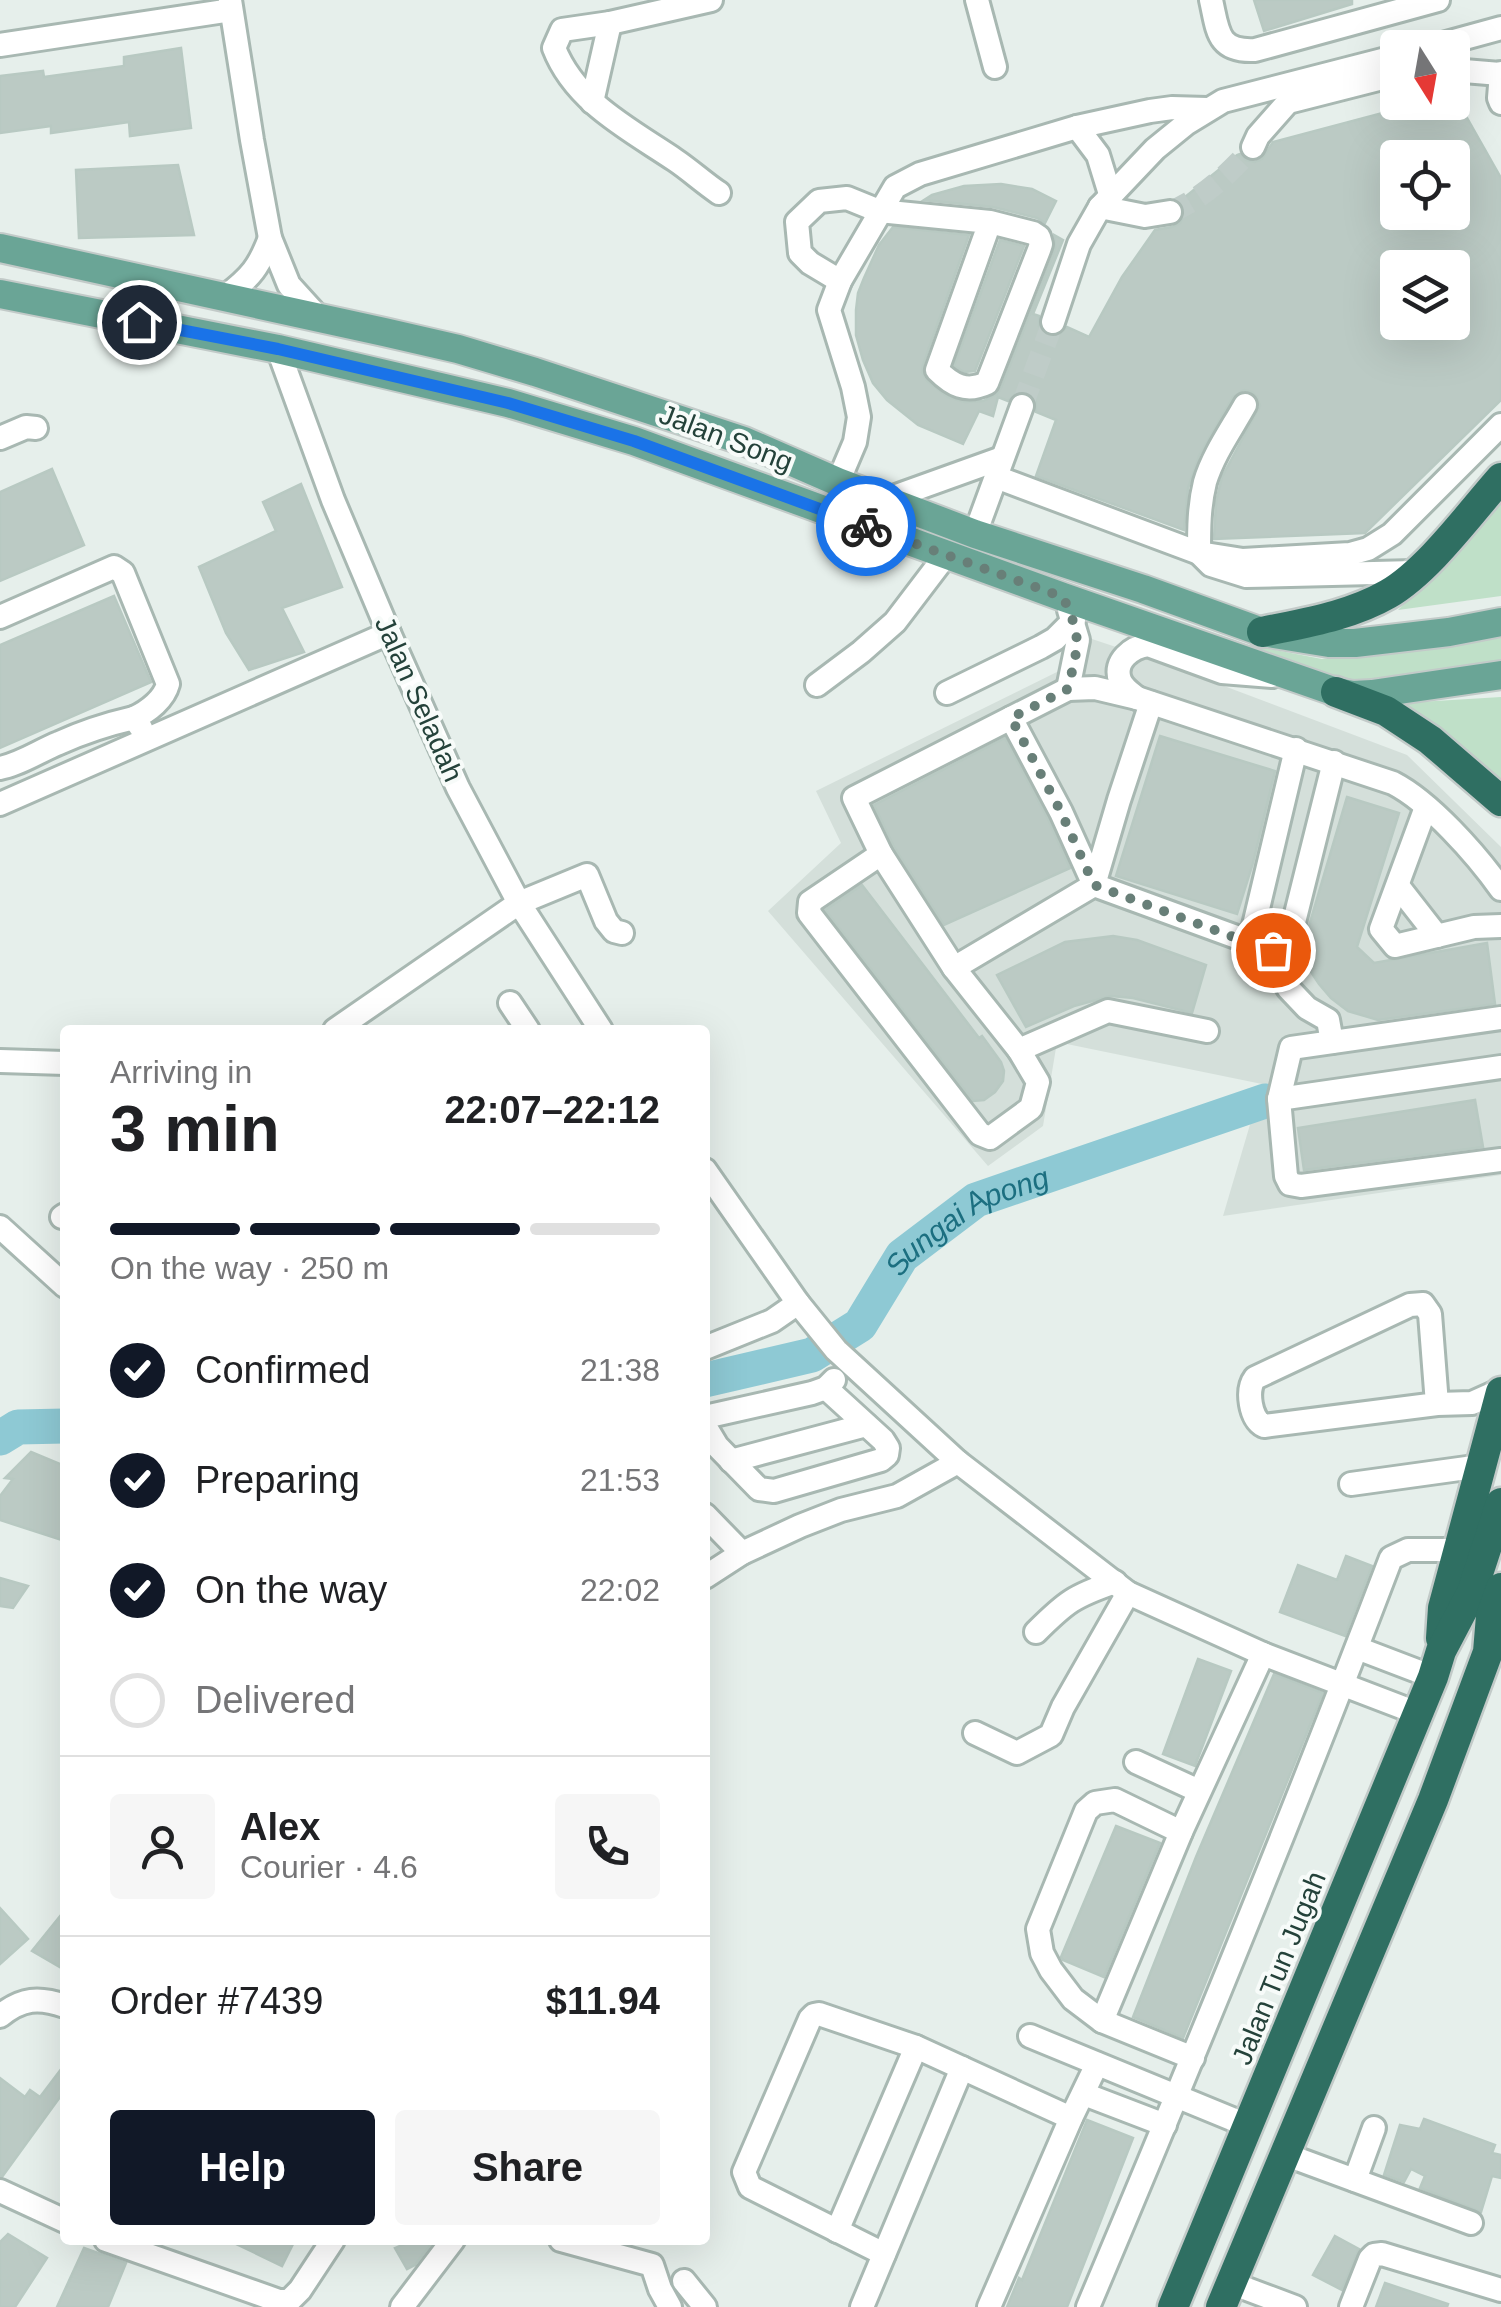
<!DOCTYPE html>
<meta charset="utf-8">
<style>
:root{--surface:#fff;--page:#f6f6f6;--text:#202124;--muted:#757577;--line:#e0e0e0;--accent:#111827}
body{margin:0;font-family:Arial,sans-serif;background:var(--page);color:var(--text);height:100vh;display:flex;flex-direction:column;font-size:38px;white-space:nowrap}
*{box-sizing:border-box;margin:0}
p{font-size:32px;color:var(--muted)}
.icon{flex:none;width:55px;height:55px;fill:none;stroke:currentColor;stroke-width:2;stroke-linecap:round;stroke-linejoin:round}
.map{position:relative;flex:1;overflow:hidden}
.drawer{position:absolute;left:60px;top:1025px;width:650px;height:1220px;display:flex;flex-direction:column;background:var(--surface);border-radius:10px;box-shadow:0 10px 40px #0002}
.drawer>*{flex:none}
.needle{width:65px;rotate:169deg}
.tools{position:absolute;left:1380px;top:30px;display:grid;gap:20px}
.tools a{display:grid;place-items:center;width:90px;height:90px;border-radius:10px;background:var(--surface);box-shadow:0 10px 40px #0002;font-size:50px}
.pin{position:absolute;display:grid;place-items:center;width:85px;height:85px;color:#fff;margin:-42px;border:5px solid #fff;border-radius:50%;box-shadow:0 2px 10px #0007}
.courier{position:absolute;display:grid;place-items:center;width:100px;height:100px;margin:-50px;border:8px solid #1a73e8;border-radius:50%;background:#fff;color:#222;box-shadow:0 2px 12px #0007}
.head em{font-style:normal;font-weight:700}
.head div{display:flex;flex-direction:column-reverse}
.head{display:flex;align-items:center;justify-content:space-between;height:170px;padding:0 50px}
h1{font-size:65px;font-weight:700;line-height:75px}
.bar{display:grid;grid-template-columns:repeat(4,1fr);gap:15px 10px;align-content:center;height:120px;padding:0 50px}
.bar i{height:12px;border-radius:8px;background:var(--line)}
.bar .active{background:var(--accent)}
.bar p{grid-column:span 4}
.line{display:flex;align-items:center;gap:25px;padding:0 50px;border-top:2px solid var(--line)}
.line div{flex:1}
.round{display:grid;place-items:center;flex:none;width:105px;height:105px;border-radius:10px;background:var(--page)}
ol{padding:0 50px;list-style:none}
li{display:flex;align-items:center;gap:30px;height:110px}
li p{margin-inline-start:auto}
li .icon{padding:10px;border-radius:50%;background:var(--accent);color:#fff;stroke-width:4}
li:last-child{color:var(--muted)}
li i{width:55px;height:55px;border:5px solid var(--line);border-radius:50%}
.cta{display:flex;gap:20px;margin-top:auto;padding:20px 50px}
.cta a{flex:1;height:115px;border-radius:10px;background:var(--accent);color:#fff;font-size:40px;font-weight:700;line-height:115px;text-align:center}
.cta a+a{background:var(--page);color:var(--text)}
.map>svg:first-child{display:block}
.built{fill:#d4dfda}
.green{fill:#bfe0c8}
.lines{fill:none;stroke-linecap:round;stroke-linejoin:round}
.river{stroke:#8ec9d4;stroke-width:35}
.building{fill:#bbcac4;stroke:#b8c9c2;stroke-width:2.5;fill-rule:evenodd}
.minor-tunnel{stroke:#bfccc8;stroke-width:22;stroke-dasharray:22 11;stroke-linecap:butt}
.minor-casing{stroke:#a8b8b2;stroke-width:28}
.major-casing{stroke:#c2cac8;stroke-width:32}
.highway-casing{stroke:#c2cac8;stroke-width:35}
.minor{stroke:#fff;stroke-width:22}
.major{stroke:#6aa596;stroke-width:28}
.highway{stroke:#2f6f62;stroke-width:30}
.done{stroke:#687f78;stroke-width:10;stroke-dasharray:0 18}
.route{stroke:#1a73e8;stroke-width:12}
.labels{text-anchor:middle;dominant-baseline:central;stroke-width:8;stroke-linejoin:round;paint-order:stroke}
.street-label{font-size:28px;fill:#24423a;stroke:#f7fbf9}
.water-label{font-size:30px;font-style:italic;fill:#1c6f80;stroke:#f7fbf9}
</style>
<div class="map">
<svg width="1501" height="2307" viewBox="0 0 1501 2307">
<rect width="100%" height="100%" fill="#e6efeb"/>
<path class="built" d="M1071,632L1155,660L1407,755L1501,847V1175L1223,1216L1262,1084L1057,1042L1043,1126L988,1166L768,911L841,843L816,791L1065,668Z"/>
<g class="green">
<path d="M1501,504V596L1398,610Z"/>
<path d="M1501,638V664L1344,682L1228,641L1322,659Z"/>
<path d="M1501,697V787L1403,703Z"/>
</g>
<g class="lines">
<g class="river">
<path id="s1" d="M705,1380L812,1355L860,1325L902,1256L976,1200L1265,1101"/>
<path d="M0,1438L18,1427L65,1426"/>
</g>
</g>
<g class="building">
<path d="M1254,0H1352V4L1264,31Z"/>
<path d="M181,48L191,128L130,136L129,122L51,133V126L0,133V76L43,71L44,77L124,66V57Z"/>
<path d="M1424,102H1458L1501,178V400L1365,533L1214,539L1216,502L1222,477L1260,406L1257,397L1252,392L1244,390L1233,397L1199,456L1188,488L1184,530L1036,476L1056,420L1036,412V402L1028,392H1018L1008,401L998,397L993,416L979,411L963,444L918,425L887,400L873,383L863,360L856,335V310L858,293L864,278L879,245L893,227L969,235L923,365L922,372L927,381L948,397L965,402L983,401L997,394L1001,388L1053,255L1055,248L1054,235L1063,240L1033,314L1039,316V326L1047,336H1057L1067,327L1089,337L1122,277L1155,230L1172,227L1180,223L1185,211L1180,201L1237,155L1240,154L1246,160L1255,162L1262,159L1273,142ZM1398,158H1452V212H1398ZM1398,268H1452V322H1398Z"/>
<path d="M178,165L194,235L79,238L76,170Z"/>
<path d="M1001,184L1032,189L1056,201L1045,223L1037,218L993,207L924,200L932,195L964,186Z"/>
<path d="M1000,240L1024,246L975,371L964,372L954,366Z"/>
<path d="M52,469L84,545L0,581V492Z"/>
<path d="M301,484L342,587L282,608L304,652L249,670L226,633L199,567L276,531L263,502Z"/>
<path d="M114,596L151,682L0,748V645Z"/>
<path d="M1160,736L1275,771L1253,863L1237,914L1116,876Z"/>
<path d="M1005,738L1048,819L1070,868L944,925L894,847L874,805Z"/>
<path d="M1347,797L1399,813L1357,947L1374,963L1487,943L1495,1004L1378,1020L1348,1011L1331,998L1319,984L1309,969L1304,953L1306,936Z"/>
<path d="M862,885L979,1038L982,1036L1001,1062L1004,1071L1003,1081L995,1092L984,1100L973,1101L825,910Z"/>
<path d="M1113,936L1137,940L1206,965L1192,1013L1133,998L1111,996L1074,1006L1026,1027L997,975L1065,942Z"/>
<path d="M1475,1100L1483,1147L1304,1170L1298,1128Z"/>
<path d="M31,1452L65,1466V1541L0,1520V1496L13,1479L5,1478Z"/>
<path d="M1346,1556L1372,1566L1345,1636L1280,1612L1298,1565L1337,1580Z"/>
<path d="M0,1578L28,1586L13,1608L0,1606Z"/>
<path d="M1198,1659L1231,1671L1195,1766L1163,1754Z"/>
<path d="M1274,1674L1323,1693L1183,2038L1133,2017L1196,1857Z"/>
<path d="M1116,1826L1160,1843L1104,1977L1063,1960L1061,1957Z"/>
<path d="M0,1908L28,1939L0,1964Z"/>
<path d="M65,1910V1970L32,1951Z"/>
<path d="M65,2064V2090L2,2177L0,2176V2078L25,2097L30,2090L40,2097Z"/>
<path d="M1424,2119L1495,2145L1492,2153L1501,2155V2178L1492,2176L1481,2212L1420,2188L1425,2176L1411,2169L1404,2182L1384,2175L1400,2125L1420,2129Z"/>
<path d="M1087,2120L1133,2138L1067,2307H1007L1019,2278L1022,2280Z"/>
<path d="M8,2234L47,2258L15,2307H0V2242Z"/>
<path d="M1335,2236L1359,2249L1342,2290L1313,2275Z"/>
<path d="M228,2240H295L282,2266Z"/>
<path d="M414,2240H429L431,2244L415,2265L407,2269L395,2248Z"/>
<path d="M84,2248L126,2263L108,2307H57Z"/>
<path d="M1385,2283L1448,2304L1447,2307H1376Z"/>
</g>
<g class="lines">
<g class="minor-tunnel">
<path d="M1170,212C1202,199 1230,173 1253,147"/>
<path d="M1022,406L1053,322"/>
</g>
<g class="minor-casing">
<g id="minor">
<path d="M230,0L252,140L270,238L289,285L319,318"/>
<path d="M711,0L610,23L562,30L554,48C575,102 629,129 675,160C690,170 704,183 719,193"/>
<path d="M977,0L995,67"/>
<path d="M1211,0C1218,31 1217,52 1255,50L1438,0"/>
<path d="M0,45L231,10"/>
<path d="M1428,48L1501,28"/>
<path d="M1452,70L1500,74"/>
<path d="M1501,73L1499,98L1501,103"/>
<path d="M592,102L610,23"/>
<path d="M1077,127L1098,155L1110,194"/>
<path d="M1253,147L1258,136L1288,102L1398,74"/>
<path d="M1100,207L1145,216L1170,212"/>
<path d="M840,281L810,263L800,253L797,222L819,201L847,198L879,211L990,222L1033,233L1039,237L1041,244L1039,250L987,383C966,393 952,385 937,370L990,222"/>
<path d="M226,296C251,277 259,267 270,238"/>
<path d="M1053,322L1079,244L1100,207L1155,149L1187,123L1223,101L1398,56"/>
<path d="M278,349L333,500L389,633L458,788L519,903L601,1030"/>
<path d="M1245,405C1231,430 1213,455 1205,482C1199,506 1199,529 1199,553L1211,565L1246,576L1415,572"/>
<path d="M0,438L26,427L36,428"/>
<path d="M996,477L1199,553L1243,560L1350,554L1368,549L1392,534L1501,425"/>
<path d="M838,482L855,442L859,417L853,387L829,310L840,281L895,187L920,174L1077,127L1150,111L1172,108L1207,109"/>
<path d="M885,500L1002,458"/>
<path d="M975,534L1022,406"/>
<path d="M0,617L114,567L123,573L168,684C164,699 149,711 134,718"/>
<path d="M817,685L861,652L895,622L946,555"/>
<path d="M1068,689L1078,640L1069,610"/>
<path d="M947,693L1041,647L1055,639L1074,620"/>
<path d="M1137,698C1131,693 1123,688 1120,680C1113,661 1132,647 1148,645L1222,672L1272,676"/>
<path d="M1011,718L1061,812L1094,885L1119,800L1151,703"/>
<path d="M0,768C21,764 39,751 59,743C83,732 108,724 134,718L141,728"/>
<path d="M0,804L389,633"/>
<path d="M1426,807L1381,929L1395,946L1474,927L1501,926"/>
<path d="M881,854L810,902L809,913L980,1134L990,1138L1031,1108L1038,1082L1019,1050"/>
<path d="M1398,886L1437,936"/>
<path d="M954,968L881,854L854,798L1068,689L1095,688L1137,698L1393,783C1430,802 1476,854 1501,889"/>
<path d="M510,1003L528,1030"/>
<path d="M1501,1018L1291,1048L1279,1099L1286,1176L1290,1184L1301,1186L1501,1160"/>
<path d="M335,1030L519,903L587,875L606,921L614,931L622,933"/>
<path d="M1207,1031L1108,1011L1019,1050L954,968L1094,885L1250,942L1296,749"/>
<path d="M1332,1042L1328,1020L1307,1008L1288,988L1286,954L1334,762"/>
<path d="M0,1061L65,1063"/>
<path d="M1279,1099L1501,1067"/>
<path d="M705,1170L798,1303L836,1350L958,1462L1128,1593L1263,1654L1417,1713"/>
<path d="M62,1217L65,1215"/>
<path d="M0,1227L65,1286"/>
<path d="M705,1348L772,1321L798,1303"/>
<path d="M1437,1404L1430,1314L1423,1304L1410,1305L1255,1378C1246,1390 1250,1419 1264,1426L1437,1404L1472,1403L1501,1390"/>
<path d="M705,1417L812,1393L826,1388L834,1380"/>
<path d="M705,1426L717,1446L759,1489L774,1491L881,1460L887,1455L888,1448L883,1440L826,1388"/>
<path d="M731,1461L866,1425"/>
<path d="M1351,1484L1481,1466"/>
<path d="M705,1515L742,1553"/>
<path d="M705,1577L742,1553L800,1526L841,1510L897,1496L958,1462"/>
<path d="M1036,1632C1066,1602 1074,1596 1115,1582"/>
<path d="M1357,1648L1433,1677"/>
<path d="M975,1733L1017,1753L1051,1735L1063,1707L1128,1593"/>
<path d="M1136,1762L1199,1791"/>
<path d="M1181,1832L1115,1800L1095,1803L1086,1811L1038,1929L1042,1953L1051,1970L1073,1999L1102,2021L1193,2058"/>
<path d="M0,2016C22,1998 39,1997 65,2006"/>
<path d="M1102,2021L1181,1832L1263,1654"/>
<path d="M1030,2036L1249,2126"/>
<path d="M1084,2094L1165,2125"/>
<path d="M1284,2154L1471,2223"/>
<path d="M1355,2180L1374,2128"/>
<path d="M0,2191L65,2221"/>
<path d="M837,2231L916,2047"/>
<path d="M106,2240L279,2301H289L300,2290L333,2240"/>
<path d="M561,2240L652,2265L660,2289L670,2307"/>
<path d="M884,2254L750,2187L744,2172L810,2019L814,2015L819,2014L916,2047L1071,2118"/>
<path d="M684,2281L705,2307"/>
<path d="M1231,2283L1295,2307"/>
<path d="M402,2307L453,2240"/>
<path d="M862,2307L962,2068"/>
<path d="M989,2307L1071,2118L1097,2064"/>
<path d="M1088,2307C1193,2059 1295,1810 1391,1558L1408,1550H1457"/>
<path d="M1351,2307L1370,2259L1374,2255L1382,2254L1501,2290"/>
</g>
</g>
<g class="major-casing">
<g id="major">
<path d="M0,248L384,332L458,349L535,372L744,441L838,482L975,534L1143,589L1262,632L1329,643H1355L1449,632L1501,622"/>
<path d="M0,294L278,349L508,403L634,441L1063,597L1336,692L1353,695L1372,694L1501,675"/>
</g>
</g>
<g class="highway-casing">
<g id="highway">
<path d="M1262,632C1304,623 1350,616 1388,594C1429,570 1469,514 1501,478"/>
<path d="M1336,692L1386,711L1430,740L1501,801"/>
<path d="M1441,1638L1443,1608L1501,1392"/>
<path d="M1173,2307L1433,1677L1441,1651L1472,1592L1501,1503"/>
<path d="M1221,2307L1433,1800L1488,1652L1491,1616L1501,1588"/>
</g>
</g>
<use href="#minor" class="minor"/>
<use href="#major" class="major"/>
<use href="#highway" class="highway"/>
</g>
<g class="lines">
<path class="done" d="M866,526L1063,597C1083,640 1078,644 1068,689L1011,718L1061,812L1094,885L1236,938L1273,950"/>
<path class="route" d="M139,322L278,349L508,403L634,441L866,526"/>
</g>
<g class="labels">
<g class="street-label">
<text transform="translate(726 438) rotate(21)">Jalan Song</text>
<text transform="translate(419 699) rotate(66)">Jalan Seladah</text>
<text transform="translate(1279 1968) rotate(-68)">Jalan Tun Jugah</text>
</g>
<g class="water-label">
<text stroke="none"><textPath href="#s1" startOffset="322">Sungai Apong</textPath></text>
</g>
</g>
</svg>
<div class="tools">
<a><svg class="needle" viewBox="-14 -14 28 28"><path d="M0-13l5 13h-10z" fill="#e53935"/><path d="M0 13l5-13h-10z" fill="#757577"/></svg></a>
<a><svg class="icon" aria-label="locate" viewBox="0 0 24 24"><circle cx="12" cy="12" r="6"/><path d="M12 2v4M12 18v4M2 12h4M18 12h4"/></svg></a>
<a><svg class="icon" aria-label="layers" viewBox="0 0 24 24"><path d="M12 4l9 5-9 5-9-5zM3 14l9 5 9-5"/></svg></a>
</div>
<div class="pin" style="left:1273px;top:950px;background:#ea580c"><svg class="icon" aria-label="bag" viewBox="0 0 24 24"><path d="M5 8h14l-1 12H6zM9 8a3 3 0 0 1 6 0"/></svg></div>
<div class="pin" style="left:139px;top:322px;background:#1f2937"><svg class="icon" aria-label="home" viewBox="0 0 24 24"><path d="M3 11l9-7 9 7M6 9v11h12V9"/></svg></div>
<div class="courier" style="left:866px;top:526px"><svg class="icon" aria-label="bike" viewBox="0 0 24 24"><circle cx="6" cy="16" r="4"/><circle cx="18" cy="16" r="4"/><path d="M6 16l4-8h5l3 8M10 8l3 8H6M13 5h3"/></svg></div>
<section class="drawer">
<div class="head"><div><h1>3 min</h1><p>Arriving in</p></div><em>22:07–22:12</em></div>
<div class="bar"><i class="active"></i><i class="active"></i><i class="active"></i><i></i><p>On the way · 250 m</p></div>
<ol>
<li><svg class="icon" aria-label="check" viewBox="0 0 24 24"><path d="M5 12l5 5 9-10"/></svg>Confirmed<p>21:38</p></li>
<li><svg class="icon" aria-label="check" viewBox="0 0 24 24"><path d="M5 12l5 5 9-10"/></svg>Preparing<p>21:53</p></li>
<li><svg class="icon" aria-label="check" viewBox="0 0 24 24"><path d="M5 12l5 5 9-10"/></svg>On the way<p>22:02</p></li>
<li><i></i>Delivered</li>
</ol>
<div class="line" style="height:180px"><a class="round"><svg class="icon" aria-label="person" viewBox="0 0 24 24"><circle cx="12" cy="8" r="4"/><path d="M4 21q1-7 8-7t8 7"/></svg></a><div><b>Alex</b><p>Courier · 4.6</p></div><a class="round"><svg class="icon" aria-label="phone" viewBox="0 0 24 24"><path d="M5 4h4l2 5-3 2q2 4 5 5l2-3 5 2v4C11 20 4 13 5 4z"/></svg></a></div>
<div class="line" style="height:130px"><div>Order #7439</div><b>$11.94</b></div>
<div class="cta"><a>Help</a><a>Share</a></div>
</section>
</div>
